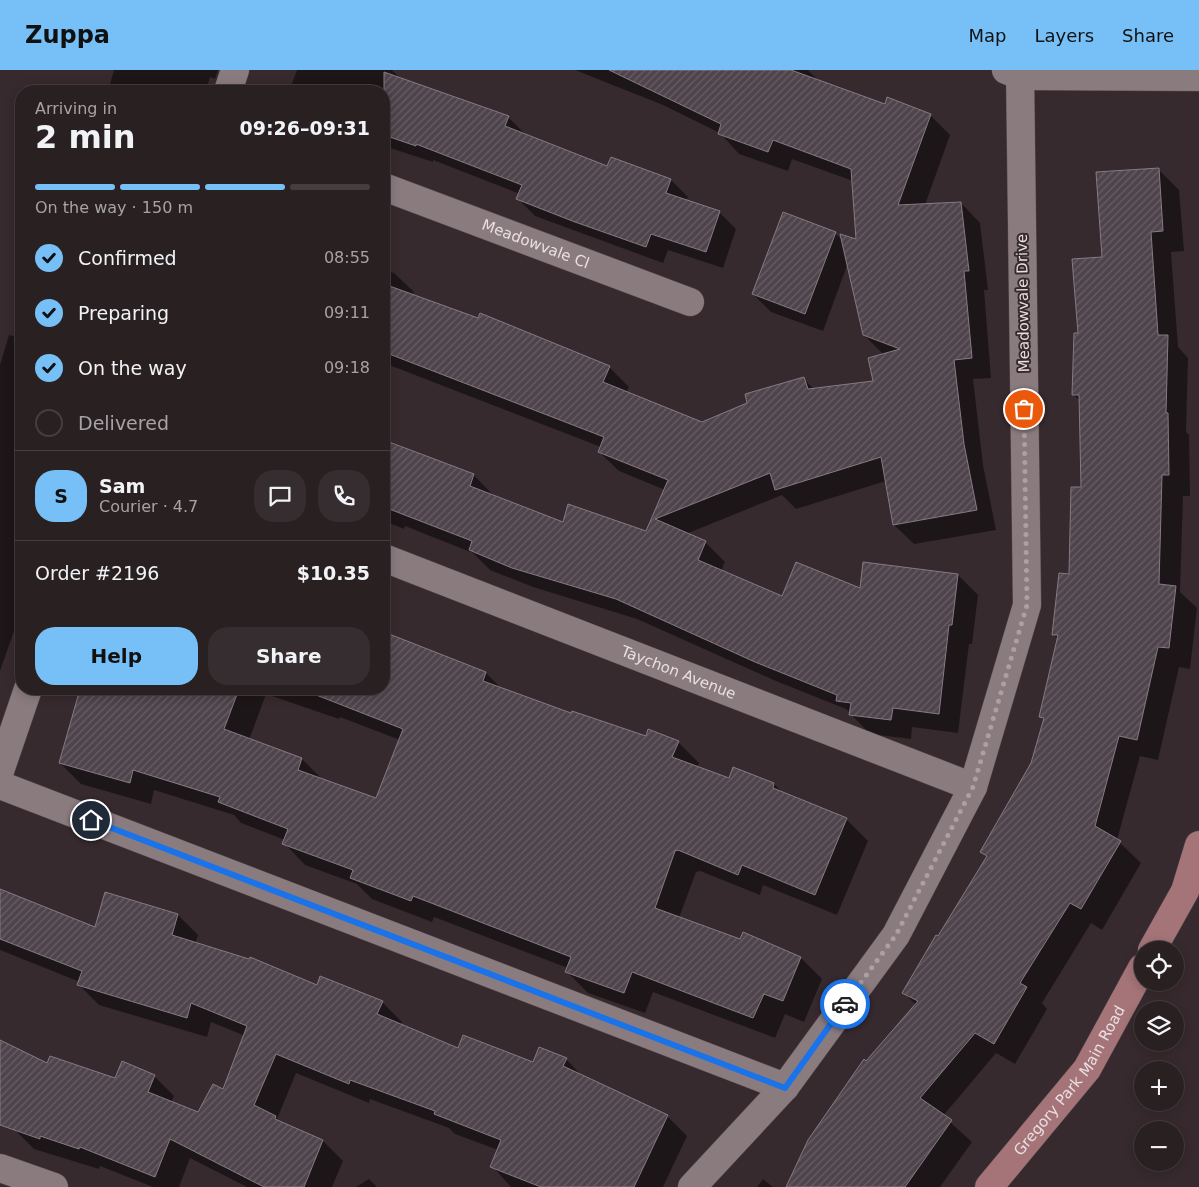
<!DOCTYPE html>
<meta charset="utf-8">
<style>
:root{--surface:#292022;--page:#352d2f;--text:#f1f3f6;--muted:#a5a3a5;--line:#453e40;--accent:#76c0f7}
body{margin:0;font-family:"DejaVu Sans",sans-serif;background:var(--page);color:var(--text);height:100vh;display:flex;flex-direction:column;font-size:19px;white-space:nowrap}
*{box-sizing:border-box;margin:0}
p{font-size:16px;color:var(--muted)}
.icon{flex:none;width:28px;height:28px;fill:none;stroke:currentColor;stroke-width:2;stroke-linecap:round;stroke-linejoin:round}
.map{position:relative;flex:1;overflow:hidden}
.drawer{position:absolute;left:15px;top:15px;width:375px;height:610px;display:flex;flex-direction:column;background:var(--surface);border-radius:20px;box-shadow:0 2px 12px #0003,0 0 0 1px var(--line)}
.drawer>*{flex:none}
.controls{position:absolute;left:1134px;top:871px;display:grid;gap:10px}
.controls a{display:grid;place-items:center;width:50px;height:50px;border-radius:50%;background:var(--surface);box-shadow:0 2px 12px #0003,0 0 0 1px var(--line);font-size:25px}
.pin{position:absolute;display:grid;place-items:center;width:42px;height:42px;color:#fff;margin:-21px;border:2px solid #fff;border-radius:50%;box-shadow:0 1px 5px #0007}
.courier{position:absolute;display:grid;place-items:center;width:50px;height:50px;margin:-25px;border:4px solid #1a73e8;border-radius:50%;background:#fff;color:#222;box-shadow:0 1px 6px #0007}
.head em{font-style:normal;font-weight:800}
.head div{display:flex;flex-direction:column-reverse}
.head{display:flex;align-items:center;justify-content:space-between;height:85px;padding:0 20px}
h1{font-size:32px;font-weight:800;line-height:38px}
.bar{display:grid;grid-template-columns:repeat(4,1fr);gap:8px 5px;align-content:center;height:60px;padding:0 20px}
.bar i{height:6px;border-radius:4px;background:var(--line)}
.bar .active{background:var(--accent)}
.bar p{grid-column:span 4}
.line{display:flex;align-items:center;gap:12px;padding:0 20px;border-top:1px solid var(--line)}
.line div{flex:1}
.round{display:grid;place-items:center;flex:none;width:52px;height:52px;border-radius:20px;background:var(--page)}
ol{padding:0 20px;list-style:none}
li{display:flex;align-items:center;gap:15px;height:55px}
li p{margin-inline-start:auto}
li .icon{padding:5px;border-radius:50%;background:var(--accent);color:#111;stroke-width:4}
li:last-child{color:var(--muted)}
li i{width:28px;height:28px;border:2px solid var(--line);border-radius:50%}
.button{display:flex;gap:10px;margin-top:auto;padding:10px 20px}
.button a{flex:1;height:58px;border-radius:20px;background:var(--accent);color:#111;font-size:20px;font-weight:800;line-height:58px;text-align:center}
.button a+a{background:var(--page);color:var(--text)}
header{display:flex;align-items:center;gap:30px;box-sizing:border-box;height:70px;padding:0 25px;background:var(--accent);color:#111}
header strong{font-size:24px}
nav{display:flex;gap:28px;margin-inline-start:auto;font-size:18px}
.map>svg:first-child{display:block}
.shadow{fill:#0007;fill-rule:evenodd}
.building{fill:url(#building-hatch);stroke:#867a83}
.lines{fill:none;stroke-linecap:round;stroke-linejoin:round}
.street-casing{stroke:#53484b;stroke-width:29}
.secondary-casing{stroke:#53484b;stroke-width:29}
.street{stroke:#8a7b7f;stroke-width:28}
.secondary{stroke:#a47478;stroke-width:28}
.done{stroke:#aba0a4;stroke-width:5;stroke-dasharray:0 9}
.route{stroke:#1a73e8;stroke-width:6}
.labels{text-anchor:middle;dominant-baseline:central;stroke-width:4;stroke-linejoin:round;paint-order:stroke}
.street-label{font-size:15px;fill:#e9e0e3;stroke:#372a2e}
</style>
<header>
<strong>Zuppa</strong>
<nav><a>Map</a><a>Layers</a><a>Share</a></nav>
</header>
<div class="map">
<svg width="1199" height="1117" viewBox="0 0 1199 1117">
<defs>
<pattern id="building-hatch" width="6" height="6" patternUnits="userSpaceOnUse" patternTransform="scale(1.25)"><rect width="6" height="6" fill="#4f444c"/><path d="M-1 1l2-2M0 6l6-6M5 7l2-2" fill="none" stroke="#685f66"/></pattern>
</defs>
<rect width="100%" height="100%" fill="#372a2e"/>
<g class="shadow">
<path d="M114,0H218L215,9L210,7L206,21H108Z"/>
<path d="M297,0H392L401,9L508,47L525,64L608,98L611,89L671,110L688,127L686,131L719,142L736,159L723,198L668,180L663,193L535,146L518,129L520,124L433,90V92L384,76V21H289Z"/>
<path d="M575,0H808L820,12L886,36L930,45L950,65L925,135L961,133L980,153L988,220H984L991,308L973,309L983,395L996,460L914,474L894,455L886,411L796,439L782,425L686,464L705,472L725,492L721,501L783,527L861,520L864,494L958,505L978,525L972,574H969L958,663L912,657L911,669L870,664L846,639L776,611L637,549L533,517L490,500L473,483L405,456L404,459L384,451V369L474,405L493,425L564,454L647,463L665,420L619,401L599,382L601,377L384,293V199L394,203L414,222L412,226L609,297L629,317L626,323L702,353L803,308L814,319L875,312L884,285L864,265L848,193L823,261L771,242L753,224L835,163L843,171H857L853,111L792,89L788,101L739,84L720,63L663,35Z"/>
<path d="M1158,99L1179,120L1184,181L1171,182L1178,277L1188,288L1186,362L1189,365L1190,426H1183L1180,522L1197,538L1190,599L1179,597L1158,690L1140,686L1117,770L1141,793L1102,860L1091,853L1042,933L1047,939L1015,994L996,983L943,1046L972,1072L940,1117H787L866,992L916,935L904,923L988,788L981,782L1032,694L1044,650L1041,647L1058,569L1053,564L1070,506L1082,419L1081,332L1073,324L1079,264L1103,188Z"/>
<path d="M9,265L21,268V564L14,561L0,601V295Z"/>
<path d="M384,563L486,603L502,619L572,645L647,667L678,672L699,693L697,697L730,709L774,714L783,723L847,750L868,771L837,845L763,815L760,825L700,801L696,802L679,848L741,871L744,864L801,888L822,909L804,952L785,944L775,968L653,922L645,943L588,923L567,902L568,898L434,847L432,852L372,829L357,814L305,795L284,773L285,770L241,753L234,745L154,720L151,734L81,714L60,693L81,619H384ZM266,624L339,649L340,647L400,670L377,730L323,710L302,689L249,670Z"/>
<path d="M0,821L95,859L106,824L178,845L198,865L195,874L317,916L382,932L402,952L401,955L459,980L533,993L566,989L583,1007L667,1046L687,1066L663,1117H511L492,1096L498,1080L455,1064L449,1058L370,1029L369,1033L296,1003L277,1049L282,1054L323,1071L343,1091L332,1117H247L190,1088L179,1117H153L100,1096L99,1099L34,1079L0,1045V971L48,995L116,1010L154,1006L174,1026L171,1033L199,1044L224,1021L245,966L211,952L207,967L99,935L79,915L80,912L0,880Z"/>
<path d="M369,1109L377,1117H356Z"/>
<path d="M763,1109L773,1117H757Z"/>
</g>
<g class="building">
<path d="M609,0H791L885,34L887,27L931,44L898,135L961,132L969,201H964L972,288L954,290L964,374L977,440L893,455L881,387L775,420L770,403L655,449L706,471L698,490L782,526L796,492L860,518L863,492L958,504L952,555H949L939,644L893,638L891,650L849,645L851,633L836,631L837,625L755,592L616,529L512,498L469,480L472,471L384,437V370L474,404L470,416L563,452L568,434L646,461L668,410L598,382L604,367L384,282V214L478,248L480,243L610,296L603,312L702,352L747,333L745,324L804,307L808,319L873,311L868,288L900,279L863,265L840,164L856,169L851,99L773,70L768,82L718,64L721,54Z"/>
<path d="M384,2L509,46L505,56L607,96L611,87L671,109L666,123L720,141L706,182L651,164L646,177L575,152L516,129L522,115L416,74V76L384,65Z"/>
<path d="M1159,98L1163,161L1151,162L1158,265H1168L1166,343H1168L1169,405H1162L1159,514L1176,516L1169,578L1158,577L1137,670L1119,666L1095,756L1121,771L1081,839L1070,833L1020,913L1027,917L994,974L975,963L920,1028L952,1050L905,1117H786L808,1070L864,989L866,991L918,931L902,923L936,865L938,866L987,786L980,782L1031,693L1044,648L1039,647L1058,565H1052L1059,503L1069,504L1071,417H1081L1079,325H1072L1074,263H1078L1072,189L1102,187L1096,102Z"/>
<path d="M783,142L836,162L805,244L752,224Z"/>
<path d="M384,562L486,602L483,611L571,643L572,641L646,666L648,659L679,671L672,687L729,708L733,697L774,713L773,718L847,748L815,825L742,795L738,805L678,780L675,781L655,838L740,869L743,862L801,887L783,931L764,924L753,948L632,902L624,923L565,902L571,887L413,826L411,831L350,808L353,800L282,774L288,759L218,732L220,727L133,700L130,713L59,693L80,619H239L224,659L302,688L298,700L376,728L403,659L306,621V619H384Z"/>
<path d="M0,819L95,857L105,822L178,844L172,865L249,889L250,887L317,915L320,906L383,931L377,944L458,978L463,965L533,992L539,977L567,988L563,996L668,1045L634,1117H541L490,1097L501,1070L434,1044L435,1041L350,1010L349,1014L276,984L254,1035L276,1046L275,1049L323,1070L304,1117H264L170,1069L155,1107L80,1077L79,1079L40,1066V1069L0,1055V970L47,993L50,986L115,1008L122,991L155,1005L148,1022L198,1042L213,1014L223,1019L247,956L191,933L187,948L77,915L82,901L0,869Z"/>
</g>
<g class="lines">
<g class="street-casing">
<g id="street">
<path d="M1006,0L1021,6L1199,7"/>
<path d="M228,21L235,0"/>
<path id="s1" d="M384,117L690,232"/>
<path id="s2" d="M384,488L973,717"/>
<path d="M0,701L28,619"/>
<path d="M0,715L785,1017"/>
<path d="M0,1098L54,1117"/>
<path d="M692,1117L785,1017L896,865L973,717L1027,535L1020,0"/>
</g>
</g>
<g class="secondary-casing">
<g id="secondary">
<path d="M1152,880L1185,821L1199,775"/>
<path id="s3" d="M989,1117L1087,999L1142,898"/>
</g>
</g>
<use href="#street" class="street"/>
<use href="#secondary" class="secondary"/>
</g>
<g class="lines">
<path class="done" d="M845,934L896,865L973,717L1027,535L1024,339"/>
<path class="route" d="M91,750L785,1018L845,934"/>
</g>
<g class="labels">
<g class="street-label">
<text stroke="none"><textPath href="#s1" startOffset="162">Meadowvale Cl</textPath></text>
<text transform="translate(1023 233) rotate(-91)">Meadowvale Drive</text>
<text stroke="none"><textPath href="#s2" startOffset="316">Taychon Avenue</textPath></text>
<text stroke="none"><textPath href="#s3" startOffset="134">Gregory Park Main Road</textPath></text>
</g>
</g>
</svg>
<div class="controls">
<a><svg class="icon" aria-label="locate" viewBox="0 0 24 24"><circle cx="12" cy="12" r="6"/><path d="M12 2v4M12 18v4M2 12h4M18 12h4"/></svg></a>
<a><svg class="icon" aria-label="layers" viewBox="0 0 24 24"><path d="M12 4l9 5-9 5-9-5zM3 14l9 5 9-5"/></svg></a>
<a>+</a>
<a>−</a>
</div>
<div class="pin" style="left:1024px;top:339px;background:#ea580c"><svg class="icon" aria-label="bag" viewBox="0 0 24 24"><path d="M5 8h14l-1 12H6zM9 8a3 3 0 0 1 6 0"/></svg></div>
<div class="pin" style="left:91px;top:750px;background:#1f2937"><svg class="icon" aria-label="home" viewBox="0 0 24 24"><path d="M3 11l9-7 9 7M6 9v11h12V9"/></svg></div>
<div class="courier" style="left:845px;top:934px"><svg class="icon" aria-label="car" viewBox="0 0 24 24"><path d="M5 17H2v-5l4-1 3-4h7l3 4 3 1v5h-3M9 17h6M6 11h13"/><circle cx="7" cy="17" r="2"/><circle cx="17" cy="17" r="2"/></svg></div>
<section class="drawer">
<div class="head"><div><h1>2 min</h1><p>Arriving in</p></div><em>09:26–09:31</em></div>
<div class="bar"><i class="active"></i><i class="active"></i><i class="active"></i><i></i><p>On the way · 150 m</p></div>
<ol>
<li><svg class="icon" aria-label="check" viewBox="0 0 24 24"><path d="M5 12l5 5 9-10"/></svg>Confirmed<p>08:55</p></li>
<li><svg class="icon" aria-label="check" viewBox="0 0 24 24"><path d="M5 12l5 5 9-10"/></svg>Preparing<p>09:11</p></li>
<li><svg class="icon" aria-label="check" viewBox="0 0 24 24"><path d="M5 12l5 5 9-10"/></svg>On the way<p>09:18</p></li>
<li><i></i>Delivered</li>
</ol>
<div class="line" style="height:90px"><b class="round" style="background:var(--accent);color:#111">S</b><div><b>Sam</b><p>Courier · 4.7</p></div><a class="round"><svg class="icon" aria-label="chat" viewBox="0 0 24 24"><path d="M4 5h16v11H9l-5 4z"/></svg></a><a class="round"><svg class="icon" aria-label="phone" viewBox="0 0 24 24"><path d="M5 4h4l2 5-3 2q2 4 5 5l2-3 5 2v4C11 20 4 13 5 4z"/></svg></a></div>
<div class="line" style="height:65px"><div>Order #2196</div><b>$10.35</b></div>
<div class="button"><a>Help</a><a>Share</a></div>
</section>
</div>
